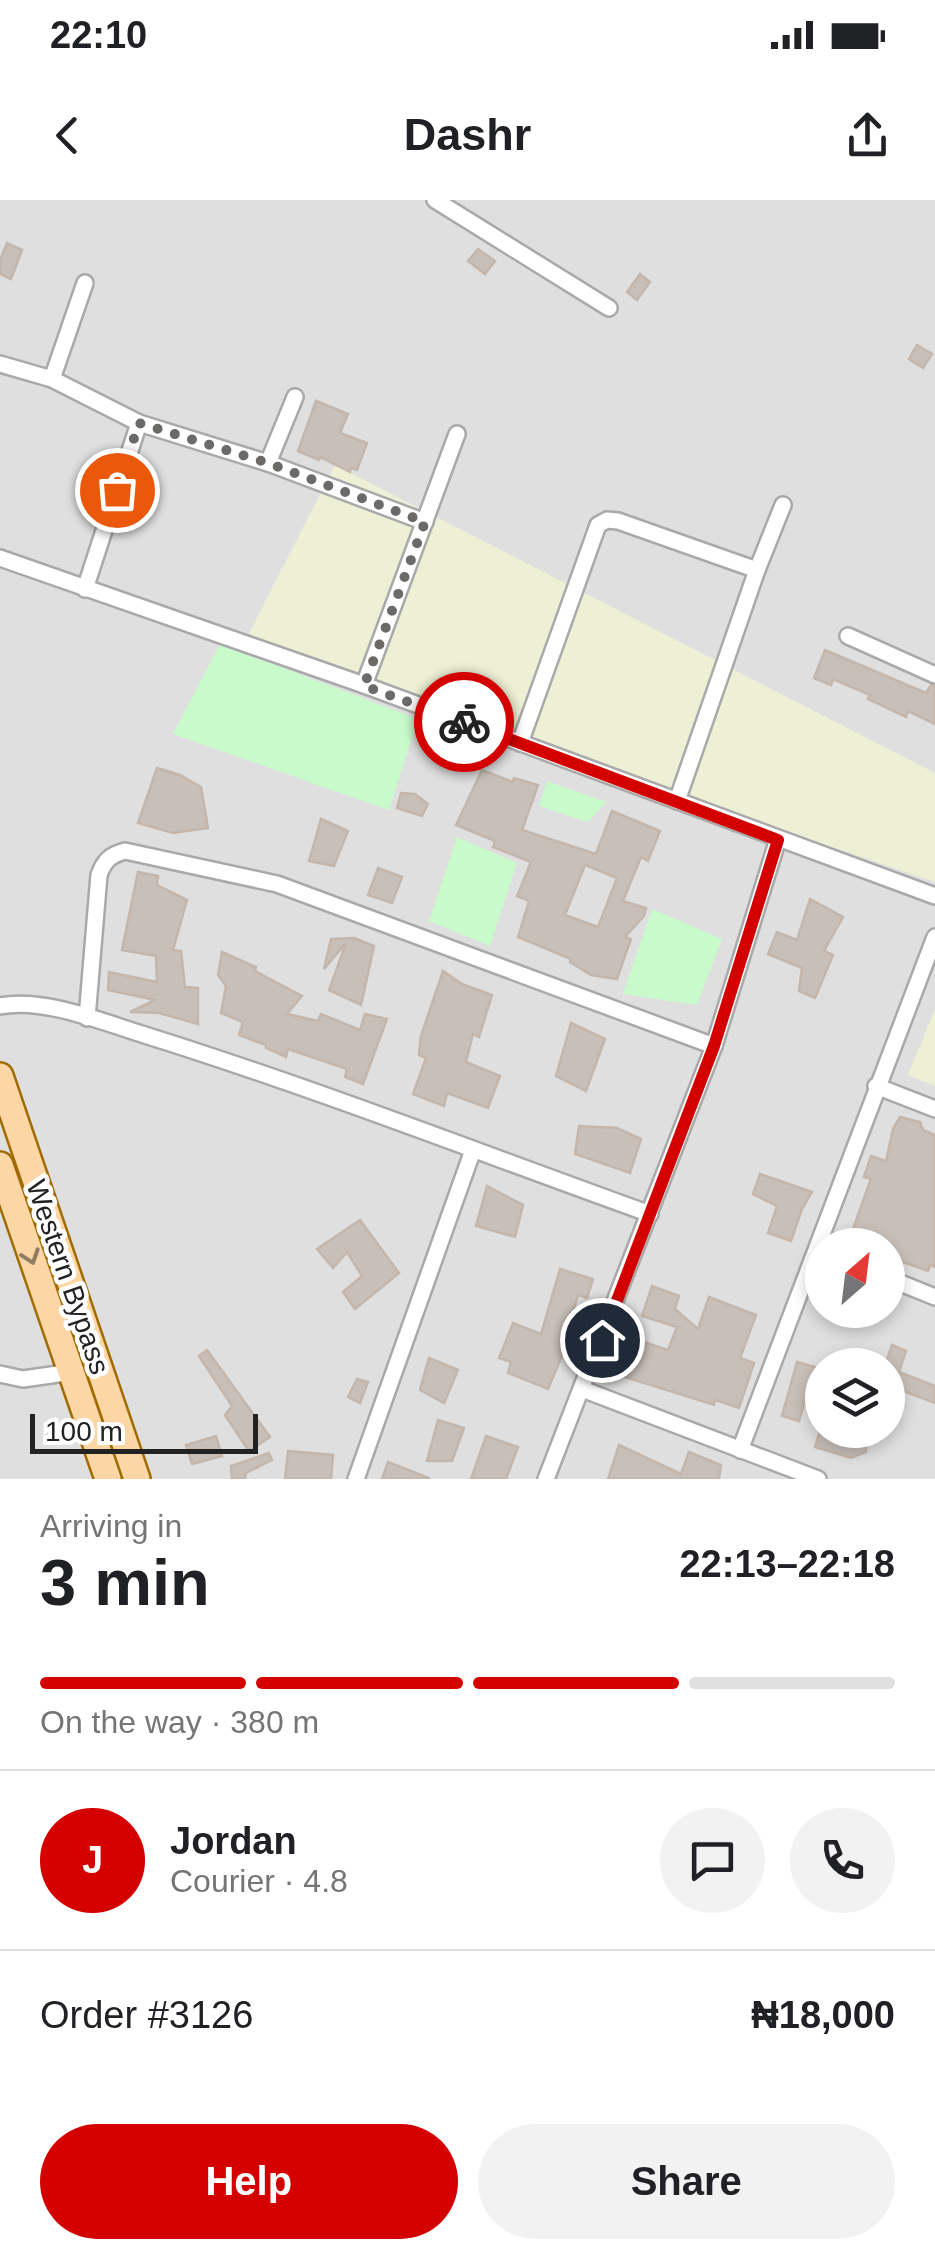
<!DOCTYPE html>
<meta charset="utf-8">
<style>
:root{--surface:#fff;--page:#f2f2f2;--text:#202124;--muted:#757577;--line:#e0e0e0;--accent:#d40000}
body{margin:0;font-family:Arial,sans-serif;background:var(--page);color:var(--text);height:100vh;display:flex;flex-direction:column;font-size:38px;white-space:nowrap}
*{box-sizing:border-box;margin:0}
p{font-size:32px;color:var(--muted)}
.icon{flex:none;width:55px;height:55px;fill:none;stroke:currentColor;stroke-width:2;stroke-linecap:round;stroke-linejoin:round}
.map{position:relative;height:1279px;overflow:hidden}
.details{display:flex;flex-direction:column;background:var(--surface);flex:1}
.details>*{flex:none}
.needle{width:65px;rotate:28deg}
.buttons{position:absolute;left:805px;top:1028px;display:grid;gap:20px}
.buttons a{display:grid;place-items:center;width:100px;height:100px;border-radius:50%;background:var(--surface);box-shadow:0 5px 15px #0003;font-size:50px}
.scale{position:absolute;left:30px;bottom:25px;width:228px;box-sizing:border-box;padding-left:10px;border:5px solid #222;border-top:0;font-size:28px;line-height:35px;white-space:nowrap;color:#222;-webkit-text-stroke:8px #fff;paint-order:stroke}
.pin{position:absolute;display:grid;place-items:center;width:85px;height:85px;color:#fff;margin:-42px;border:5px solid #fff;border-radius:50%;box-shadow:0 2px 10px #0007}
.courier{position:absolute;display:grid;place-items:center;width:100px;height:100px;margin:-50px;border:8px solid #d40000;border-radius:50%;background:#fff;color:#222;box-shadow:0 2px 12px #0007}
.summary em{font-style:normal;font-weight:700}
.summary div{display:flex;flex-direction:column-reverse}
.summary{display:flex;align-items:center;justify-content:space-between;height:170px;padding:0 40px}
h1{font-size:65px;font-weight:700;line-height:75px}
.bar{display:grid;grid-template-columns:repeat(4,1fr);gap:15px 10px;align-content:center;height:120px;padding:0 40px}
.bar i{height:12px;border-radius:8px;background:var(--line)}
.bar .on{background:var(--accent)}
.bar p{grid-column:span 4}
.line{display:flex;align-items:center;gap:25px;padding:0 40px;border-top:2px solid var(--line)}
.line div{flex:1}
.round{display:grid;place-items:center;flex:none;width:105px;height:105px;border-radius:52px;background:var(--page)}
.cta{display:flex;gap:20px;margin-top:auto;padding:20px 40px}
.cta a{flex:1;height:115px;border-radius:60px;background:var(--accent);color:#fff;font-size:40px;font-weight:700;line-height:115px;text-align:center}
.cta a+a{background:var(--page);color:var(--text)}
.status{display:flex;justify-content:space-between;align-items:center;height:70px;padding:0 50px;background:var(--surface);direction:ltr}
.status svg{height:28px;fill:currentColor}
header{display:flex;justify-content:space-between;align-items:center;height:130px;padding:0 40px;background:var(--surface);font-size:45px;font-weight:700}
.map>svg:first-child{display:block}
.residential{fill:#e0dfdf;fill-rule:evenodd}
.farmland{fill:#eef0d5}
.park{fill:#c8facc}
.building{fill:#c7bfb8;stroke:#c4b6ab;stroke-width:2.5;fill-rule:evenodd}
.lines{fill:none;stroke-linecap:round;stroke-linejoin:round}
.street-casing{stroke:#a9a9a9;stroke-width:20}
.primary-casing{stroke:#a06b00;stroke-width:30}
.street{stroke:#fff;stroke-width:15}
.primary{stroke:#fcd6a4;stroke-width:25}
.oneway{stroke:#8f7c63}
.done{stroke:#6b6a68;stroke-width:10;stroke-dasharray:0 18}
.route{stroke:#d40000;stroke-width:12}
.labels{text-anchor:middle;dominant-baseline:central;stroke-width:9;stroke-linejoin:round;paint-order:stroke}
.street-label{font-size:28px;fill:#222;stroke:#fff}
</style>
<div class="status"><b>22:10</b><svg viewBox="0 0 49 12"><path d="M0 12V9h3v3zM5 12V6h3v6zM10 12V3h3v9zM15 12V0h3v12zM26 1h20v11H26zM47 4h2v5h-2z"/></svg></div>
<header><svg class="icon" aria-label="back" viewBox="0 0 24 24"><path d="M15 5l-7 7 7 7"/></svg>Dashr<svg class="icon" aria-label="share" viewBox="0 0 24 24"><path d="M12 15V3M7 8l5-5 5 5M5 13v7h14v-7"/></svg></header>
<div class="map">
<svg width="935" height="1279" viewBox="0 0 935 1279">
<rect width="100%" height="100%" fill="#f2efe9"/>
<path class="residential" d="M0,0H935V1279H0ZM822,1045H888V1110H822ZM822,1165H888V1230H822Z"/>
<g class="farmland">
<path d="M335,265L935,573V682L243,445Z"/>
<path d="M935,809V886L908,875Z"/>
</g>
<g class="park">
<path d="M220,444L418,519L389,610L173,534Z"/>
<path d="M547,581L606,602L588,622L539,606Z"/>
<path d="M457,637L517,663L490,746L429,721Z"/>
<path d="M652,709L722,739L697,805L623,794Z"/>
</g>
<g class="building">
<path d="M7,43L22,50L11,79L0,74V60Z"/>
<path d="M478,49L495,61L485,74L468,61Z"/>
<path d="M640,74L650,82L637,100L627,92Z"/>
<path d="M917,145L932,154L923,168L909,159Z"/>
<path d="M316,201L348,214L340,233L367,243L357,270L351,268L350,272L320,257L319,260L298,251Z"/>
<path d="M825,450L926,493L931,485L935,486V524L908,511L906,517L868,499L870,495L833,479L831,485L814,478Z"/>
<path d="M157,568L180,575L201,587L208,628L173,633L138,623Z"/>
<path d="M482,570L513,582L514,578L538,585L522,630L596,654L612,611L660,631L648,661L641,657L623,701L646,708L644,716L625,737L631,739L617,779L591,775L570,762L571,759L518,737L529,701L517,696L531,662L493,647L495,641L456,625ZM585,665L617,678L598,727L565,715Z"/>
<path d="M401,593L415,594L428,604L422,616L397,608Z"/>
<path d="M321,619L348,631L334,666L309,661Z"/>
<path d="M378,668L402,677L392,703L368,695Z"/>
<path d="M138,672L158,676L157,685L187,700L173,750L181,751L185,787L198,788V824L159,813L130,812L155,800L108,790L109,772L157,782L156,756L122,750Z"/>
<path d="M810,699L843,717L824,751L833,755L815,798L799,791L802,768L768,754L777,732L797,740Z"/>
<path d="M354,738L374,746L361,805L329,790L346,743L324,769L331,739Z"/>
<path d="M222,752L256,767L255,771L302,796L287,814L318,821L321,814L360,830L365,814L387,819L363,884L345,877L347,869L288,849L286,857L266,848V845L239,835L243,822L221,813L226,786L218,775Z"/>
<path d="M443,771L462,784L492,795L479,837L473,834L466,862L500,876L488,908L447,893L444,906L413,894L426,858L419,855L421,836Z"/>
<path d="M571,823L605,839L586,891L556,876Z"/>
<path d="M900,917L920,922L923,930L935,935V1067L930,1065L928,1071L903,1062L900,1071L888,1067V1045H871L850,1037L871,979L864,977L871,956L886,961L893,929Z"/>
<path d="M579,926L617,928L641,939L630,973L575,954Z"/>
<path d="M760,974L812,992L802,1009L791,1041L768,1033L777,1006L753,994Z"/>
<path d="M487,986L523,1005L515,1037L476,1026Z"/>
<path d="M360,1020L399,1073L355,1109L343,1092L362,1076L347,1052L333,1068L317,1049Z"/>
<path d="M560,1069L593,1079L587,1098L578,1095L564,1143L567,1144L548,1189L508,1173L511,1162L499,1158L513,1123L541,1134Z"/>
<path d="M652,1086L679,1096L675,1109L698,1129L709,1097L756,1115L740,1158L754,1163L739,1208L715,1200L714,1205L625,1177L638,1140L668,1150L677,1127L642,1116Z"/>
<path d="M892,1145L906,1151L899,1172L935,1186V1203L893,1187L888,1198V1165H885Z"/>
<path d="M207,1150L270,1237L249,1251L225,1215L232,1206L199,1156Z"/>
<path d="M429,1158L458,1170L444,1203L420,1190Z"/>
<path d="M797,1162L815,1167L799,1221L782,1216Z"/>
<path d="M357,1179L368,1182L360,1203L348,1197Z"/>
<path d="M438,1220L464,1228L452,1261H427Z"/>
<path d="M867,1230L866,1252L851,1258L815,1247L820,1231Z"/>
<path d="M216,1236L222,1256L192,1264L186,1245Z"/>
<path d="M486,1236L518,1247L506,1279H471Z"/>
<path d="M619,1245L681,1274L689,1252L721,1265L719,1279H608Z"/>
<path d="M288,1251L333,1255L331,1279H285Z"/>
<path d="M269,1253L272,1260L246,1273L245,1279H232L231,1266Z"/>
<path d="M388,1262L429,1278V1279H382Z"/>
</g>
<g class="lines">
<g class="street-casing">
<g id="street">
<path d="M435,0L609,108"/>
<path d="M0,164L52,179L139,223L268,263L295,197"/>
<path d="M52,179L85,83"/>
<path d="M268,263L425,322"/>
<path d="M0,358L364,485L935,696"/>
<path d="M757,370L783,305"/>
<path d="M85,389L139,223"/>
<path d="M848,436L935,475"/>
<path d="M364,485L457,234"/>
<path d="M520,543L598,325L607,320L618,321L757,370L677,601"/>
<path d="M0,806C44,797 105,823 148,836C317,889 483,954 650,1014"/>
<path d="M87,818L99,675C104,661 110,655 125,651L277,684L714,846"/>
<path d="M876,886L935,909"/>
<path d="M888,1078L935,1097"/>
<path d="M0,1174L23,1179L72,1172"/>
<path d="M582,1189L818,1279"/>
<path d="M740,1250L935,737"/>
<path d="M356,1279L473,950"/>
<path d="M546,1279L714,846L778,639"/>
</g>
</g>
<g class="primary-casing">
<g id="primary">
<path d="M0,876L137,1279"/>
<path d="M0,965L108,1279"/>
</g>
</g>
<use href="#street" class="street"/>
<use href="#primary" class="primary"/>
</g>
<defs><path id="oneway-chevron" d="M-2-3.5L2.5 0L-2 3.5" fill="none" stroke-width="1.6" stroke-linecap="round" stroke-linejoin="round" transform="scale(2.5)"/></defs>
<use class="oneway" href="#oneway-chevron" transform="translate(31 1057) rotate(71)"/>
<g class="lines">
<path class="done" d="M117,290L139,223L268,263L425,322L364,486L464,522"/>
<path class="route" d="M464,522L778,640L714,846L602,1140"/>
</g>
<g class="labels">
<g class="street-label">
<text transform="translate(68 1077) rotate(71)">Western Bypass</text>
</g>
</g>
</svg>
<div class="buttons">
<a><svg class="needle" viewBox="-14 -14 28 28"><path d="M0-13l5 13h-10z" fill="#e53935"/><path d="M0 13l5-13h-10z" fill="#757577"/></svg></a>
<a><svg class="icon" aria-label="layers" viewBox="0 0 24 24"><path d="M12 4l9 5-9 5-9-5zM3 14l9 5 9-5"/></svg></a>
</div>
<div class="scale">100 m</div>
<div class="pin" style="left:117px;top:290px;background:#ea580c"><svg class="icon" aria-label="bag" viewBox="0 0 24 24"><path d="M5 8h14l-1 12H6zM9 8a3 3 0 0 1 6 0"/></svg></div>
<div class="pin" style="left:602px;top:1140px;background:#1f2937"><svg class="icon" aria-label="home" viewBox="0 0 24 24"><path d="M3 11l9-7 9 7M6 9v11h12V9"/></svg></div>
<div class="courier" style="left:464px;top:522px"><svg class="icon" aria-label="bike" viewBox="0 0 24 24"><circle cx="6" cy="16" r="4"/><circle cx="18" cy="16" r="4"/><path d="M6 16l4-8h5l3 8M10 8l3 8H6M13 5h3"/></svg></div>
</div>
<section class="details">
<div class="summary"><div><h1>3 min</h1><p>Arriving in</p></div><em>22:13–22:18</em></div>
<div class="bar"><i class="on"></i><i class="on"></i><i class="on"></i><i></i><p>On the way · 380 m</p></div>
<div class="line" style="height:180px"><b class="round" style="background:var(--accent);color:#fff">J</b><div><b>Jordan</b><p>Courier · 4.8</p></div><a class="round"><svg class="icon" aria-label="chat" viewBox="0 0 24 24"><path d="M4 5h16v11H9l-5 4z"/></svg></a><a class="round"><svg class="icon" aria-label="phone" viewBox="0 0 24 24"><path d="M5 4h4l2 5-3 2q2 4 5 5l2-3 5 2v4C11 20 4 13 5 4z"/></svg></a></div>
<div class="line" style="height:130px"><div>Order #3126</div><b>₦18,000</b></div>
<div class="cta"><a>Help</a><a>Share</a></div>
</section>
